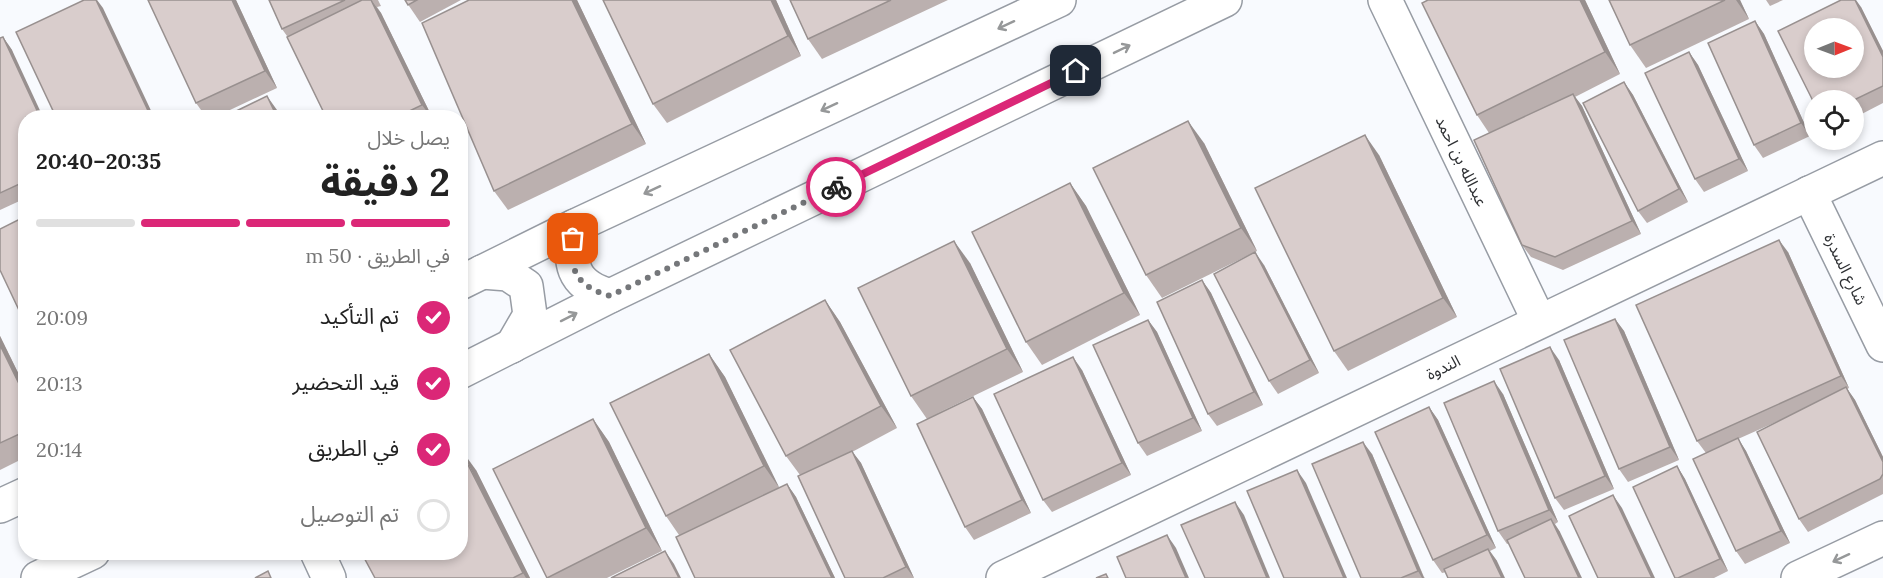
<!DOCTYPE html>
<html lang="ar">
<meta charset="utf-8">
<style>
:root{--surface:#fff;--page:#f2f2f2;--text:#222;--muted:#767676;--line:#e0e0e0;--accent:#db2777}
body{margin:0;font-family:Lora,"Noto Sans Arabic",serif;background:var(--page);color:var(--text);direction:rtl;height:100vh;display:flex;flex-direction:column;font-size:22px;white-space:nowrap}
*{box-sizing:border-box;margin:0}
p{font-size:20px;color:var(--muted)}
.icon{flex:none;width:33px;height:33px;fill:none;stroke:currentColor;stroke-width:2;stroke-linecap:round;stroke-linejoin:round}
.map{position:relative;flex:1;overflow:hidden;direction:ltr}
.panel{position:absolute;left:18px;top:110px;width:450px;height:450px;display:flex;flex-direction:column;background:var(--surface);border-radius:24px;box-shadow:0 3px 9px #0003;direction:rtl}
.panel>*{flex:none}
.needle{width:39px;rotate:89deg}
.buttons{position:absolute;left:1804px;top:18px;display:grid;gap:12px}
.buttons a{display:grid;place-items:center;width:60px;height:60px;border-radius:50%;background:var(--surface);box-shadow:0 3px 9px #0003;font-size:30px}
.pin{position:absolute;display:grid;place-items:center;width:51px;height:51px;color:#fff;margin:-26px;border-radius:12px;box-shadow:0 3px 9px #0006}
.courier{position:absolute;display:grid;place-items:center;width:60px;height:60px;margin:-30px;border:4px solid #db2777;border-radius:50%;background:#fff;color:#222;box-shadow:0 2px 8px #0007}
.summary em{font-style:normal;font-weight:700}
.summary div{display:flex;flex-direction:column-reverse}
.summary{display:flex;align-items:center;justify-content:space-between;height:102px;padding:0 18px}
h1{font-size:39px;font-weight:700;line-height:45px}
.bar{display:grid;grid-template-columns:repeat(4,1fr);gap:9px 6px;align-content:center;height:72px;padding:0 18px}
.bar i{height:8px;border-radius:4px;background:var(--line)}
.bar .active{background:var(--accent)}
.bar p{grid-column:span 4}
ol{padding:0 18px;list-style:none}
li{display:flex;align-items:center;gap:18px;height:66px}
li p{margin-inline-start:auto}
li .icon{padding:6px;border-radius:50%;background:var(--accent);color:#fff;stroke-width:4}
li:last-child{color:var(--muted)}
li i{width:33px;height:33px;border:3px solid var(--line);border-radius:50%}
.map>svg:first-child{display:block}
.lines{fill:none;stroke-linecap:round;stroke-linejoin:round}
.minor-casing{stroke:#979ca4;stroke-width:36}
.tertiary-casing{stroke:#979ca4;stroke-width:36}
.minor{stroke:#fff;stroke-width:33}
.tertiary{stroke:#fff;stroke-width:33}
.wall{fill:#bbb0af}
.shaded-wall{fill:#98908f}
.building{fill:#d9cdcc;stroke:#98908f;stroke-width:1.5;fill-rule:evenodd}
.oneway{stroke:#969899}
.done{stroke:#75777a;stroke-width:6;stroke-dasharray:0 10.8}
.route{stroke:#db2777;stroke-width:8}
.labels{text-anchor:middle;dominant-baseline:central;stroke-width:5;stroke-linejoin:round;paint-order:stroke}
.street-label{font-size:16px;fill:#2e3033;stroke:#fff}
</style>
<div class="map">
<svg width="1883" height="578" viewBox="0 0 1883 578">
<rect width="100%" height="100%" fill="#f8fafe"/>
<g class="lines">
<g class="minor-casing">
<g id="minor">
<path d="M1385,0L1539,321"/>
<path d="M1809,193L1883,345"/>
<path d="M317,552L329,578"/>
<path d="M1003,578L1883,158"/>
<path d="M1798,578L1883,538"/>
</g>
</g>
<g class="tertiary-casing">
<g id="tertiary">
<path d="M575,226C569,263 570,284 610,296"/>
<path d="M482,272L508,274L526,286L530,315L512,346"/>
<path d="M460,283L575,226L1059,0"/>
<path d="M460,372L610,296L1225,0"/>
<path d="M0,506L26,494"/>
<path d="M38,578L93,552"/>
</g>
</g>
<use href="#minor" class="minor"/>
<use href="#tertiary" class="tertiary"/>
</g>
<g class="wall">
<path d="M236,0L277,88L215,117H206L196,103Z"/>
<path d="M269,0H378L381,6L377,7L381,13L432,117H326L287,36L282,29Z"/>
<path d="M405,0H461L420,22Z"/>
<path d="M469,0H577L646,144L508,210L494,191Z"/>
<path d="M603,0H776L801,56L667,123L653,104Z"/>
<path d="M790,0H948L822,59L808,39Z"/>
<path d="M1585,0L1620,74L1575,97L1582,106L1641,234L1563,270L1531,257L1522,245L1489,133L1477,115Z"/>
<path d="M1609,0H1740L1749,19L1646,68L1630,45Z"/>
<path d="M1766,0H1783L1770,6Z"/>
<path d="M1861,7L1883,51V103L1854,118V100Z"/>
<path d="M1755,21L1764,34L1810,136L1763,158L1754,145Z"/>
<path d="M3,37L12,50L26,117V198L0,210V38Z"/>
<path d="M1689,52L1698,65L1748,171L1704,192L1695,179Z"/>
<path d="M1624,82L1633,95L1688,202L1647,223L1638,211Z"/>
<path d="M1204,143L1257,251L1162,298L1146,275Z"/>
<path d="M1379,155L1457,317L1348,371L1334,351Z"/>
<path d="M1070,183L1086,206L1140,315L1042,365L1026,342Z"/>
<path d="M1788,252L1849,388L1847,389L1855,400L1883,457V494L1808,532L1799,519L1785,418L1738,439L1746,451L1790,543L1745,564L1736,551L1706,453L1697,441Z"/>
<path d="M970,263L1023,372L936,414L973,397L982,409L1031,513L974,540L965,527L927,419L911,396Z"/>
<path d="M1264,265L1319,373L1278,394L1269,381Z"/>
<path d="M1202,280L1211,293L1263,405L1217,426L1208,414Z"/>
<path d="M825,300L840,322L897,428L852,452L861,463L914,578H845L800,475L786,456Z"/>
<path d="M1615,319L1624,331L1679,460L1628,482L1619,469Z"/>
<path d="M1148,320L1157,332L1202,431L1147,456L1138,443Z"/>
<path d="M0,336L26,389V457L0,470Z"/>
<path d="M709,354L725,377L779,488L787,484L796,497L835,578H695L679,535L666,516Z"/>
<path d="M1559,360L1614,489L1564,510L1555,498Z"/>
<path d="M1082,370L1131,475L1052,512L1043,500Z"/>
<path d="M1503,394L1558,522L1555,524L1560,532L1507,544L1498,531Z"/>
<path d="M1429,407L1438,420L1496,548L1490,551L1497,561L1442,573L1433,560Z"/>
<path d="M593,419L609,442L662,551L607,578H547Z"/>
<path d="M1372,454L1424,577L1425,578H1361Z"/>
<path d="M1677,466L1685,479L1728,571L1714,578H1675Z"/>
<path d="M476,470L530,578H375Z"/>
</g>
<g class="shaded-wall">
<path d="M96,0H97L103,8L154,117H151Z"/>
<path d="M232,0H236L277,88L265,71Z"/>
<path d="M371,0L381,13L432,117H431L422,105Z"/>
<path d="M572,0H577L646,144L632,124Z"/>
<path d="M771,0H776L801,56L788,36Z"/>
<path d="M1580,0H1585L1620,74L1605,52Z"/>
<path d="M1736,0H1740L1749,19Z"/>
<path d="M1855,0H1856L1861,7L1883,51V57Z"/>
<path d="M1755,21L1764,34L1810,136L1801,123Z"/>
<path d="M3,37L12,50L43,117H40Z"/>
<path d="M1689,52L1698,65L1748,171L1739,159Z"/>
<path d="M1624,82L1633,95L1688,202L1679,189Z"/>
<path d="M1573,94L1582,106L1641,234L1632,221Z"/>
<path d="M267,96L282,117H277Z"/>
<path d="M1188,121L1204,143L1257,251L1241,228Z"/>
<path d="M1365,135L1379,155L1457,317L1443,298Z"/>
<path d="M1070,183L1086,206L1140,315L1124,293Z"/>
<path d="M1779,240L1788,252L1849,388L1841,376Z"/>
<path d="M954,241L970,263L1023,372L1007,349Z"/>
<path d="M1255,252L1264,265L1319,373L1310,360Z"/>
<path d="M1202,280L1211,293L1263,405L1254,392Z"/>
<path d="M825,300L840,322L897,428L881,406Z"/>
<path d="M1615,319L1624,331L1679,460L1670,447Z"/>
<path d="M1148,320L1157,332L1202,431L1193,418Z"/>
<path d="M0,336L26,389V398L0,345Z"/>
<path d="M1550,347L1559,360L1614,489L1605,476Z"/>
<path d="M709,354L725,377L780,489L764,466Z"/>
<path d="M1073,357L1082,370L1131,475L1122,463Z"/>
<path d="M1494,381L1503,394L1558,522L1549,510Z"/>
<path d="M1846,387L1855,400L1883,457V462Z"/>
<path d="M973,397L982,409L1031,513L1022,500Z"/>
<path d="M1429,407L1438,420L1496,548L1487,535Z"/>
<path d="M593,419L609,442L662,551L646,528Z"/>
<path d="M1738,438L1746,451L1790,543L1781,531Z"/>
<path d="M1363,442L1372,454L1424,578H1422L1418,571Z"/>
<path d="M460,448L476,470L530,578H526L523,573Z"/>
<path d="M852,451L861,463L914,578L906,567Z"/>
<path d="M1677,466L1685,479L1728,571L1720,559Z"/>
<path d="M1297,470L1306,483L1347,578H1344Z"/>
<path d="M787,484L796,497L835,578H832Z"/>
<path d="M1613,495L1622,508L1655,578H1652Z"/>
<path d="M1235,502L1244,515L1270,578H1267Z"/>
<path d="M1551,519L1560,532L1582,578H1579Z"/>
<path d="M1167,535L1176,548L1189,578H1186Z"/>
<path d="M1488,549L1497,561L1505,578H1502Z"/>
<path d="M665,551L674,564L681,578H679Z"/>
</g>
<g class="building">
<path d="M84,0H96L151,117H56L16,32Z"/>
<path d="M148,0H232L265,71L196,103Z"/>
<path d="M269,0H345L282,29Z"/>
<path d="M362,0H371L422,105L397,117H326L287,37Z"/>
<path d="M405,0H417L408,5Z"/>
<path d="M469,0H572L632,124L494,191L422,23Z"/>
<path d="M603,0H771L788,36L653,104Z"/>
<path d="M790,0H891L808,39Z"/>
<path d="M1428,0H1580L1605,52L1477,115L1422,3Z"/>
<path d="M1609,0H1725L1630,45Z"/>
<path d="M1841,0H1855L1883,57V86L1854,100H1815V105L1778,31ZM1815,28H1854V68H1815Z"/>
<path d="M1755,21L1801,123L1754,145L1708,43Z"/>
<path d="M3,37L40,117H26V181L0,193V38Z"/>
<path d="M1689,52L1739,159L1695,179L1645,73Z"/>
<path d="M1624,82L1679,189L1638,211L1583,103Z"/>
<path d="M1573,94L1632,221L1555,257L1522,245L1474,140Z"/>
<path d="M267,96L277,117H224Z"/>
<path d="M1188,121L1241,228L1146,275L1093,168Z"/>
<path d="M1365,135L1443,298L1334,351L1255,188Z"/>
<path d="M1070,183L1124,293L1026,342L972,232Z"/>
<path d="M26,216V325L0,270V229Z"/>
<path d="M1779,240L1841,376L1697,441L1636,305Z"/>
<path d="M954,241L1007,349L911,396L858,288Z"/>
<path d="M1255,252L1310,360L1269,381L1214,274Z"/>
<path d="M1202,280L1254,392L1208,414L1157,302Z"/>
<path d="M825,300L881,406L786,456L730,350Z"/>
<path d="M1615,319L1670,447L1619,469L1564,340Z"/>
<path d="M1148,320L1193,418L1138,443L1093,345Z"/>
<path d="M0,345L26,398V431L0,443Z"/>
<path d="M1550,347L1605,476L1555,498L1500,369Z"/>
<path d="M709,354L764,466L666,516L610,403Z"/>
<path d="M1073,357L1122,463L1043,500L994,394Z"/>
<path d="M1494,381L1549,510L1498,531L1444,403Z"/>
<path d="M1846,387L1883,462V474L1880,479L1799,519L1757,432Z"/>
<path d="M973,397L1022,500L965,527L917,424Z"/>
<path d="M1429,407L1487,535L1433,560L1375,432Z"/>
<path d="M593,419L646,528L547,578L493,469Z"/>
<path d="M1738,438L1781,531L1736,551L1693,459Z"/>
<path d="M1363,442L1418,571L1401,578H1361L1312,464Z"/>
<path d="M460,449L523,573L513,578H375L361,552H460Z"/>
<path d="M852,451L906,567L883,578H845L798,476Z"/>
<path d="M1677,466L1720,559L1678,578H1675L1633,487Z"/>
<path d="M1297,470L1344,578H1284L1247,491Z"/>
<path d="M787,484L832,578H695L676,537Z"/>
<path d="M1613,495L1652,578H1598L1569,516Z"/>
<path d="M1235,502L1267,578H1205L1181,525Z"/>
<path d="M1551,519L1579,578H1525L1507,540Z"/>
<path d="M1167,535L1186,578H1126L1117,557Z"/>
<path d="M1488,549L1502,578H1448L1444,569Z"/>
<path d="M665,551L679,578H611Z"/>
<path d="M268,571L271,578H255Z"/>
<path d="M1106,574L1108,578H1096Z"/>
</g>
<defs><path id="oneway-shaft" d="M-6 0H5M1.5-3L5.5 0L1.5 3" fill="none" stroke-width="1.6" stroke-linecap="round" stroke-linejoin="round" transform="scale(1.5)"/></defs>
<g class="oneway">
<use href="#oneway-shaft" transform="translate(1006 25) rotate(155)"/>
<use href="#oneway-shaft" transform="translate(1122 49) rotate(-26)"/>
<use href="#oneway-shaft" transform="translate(829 107) rotate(155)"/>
<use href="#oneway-shaft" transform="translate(652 190) rotate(155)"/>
<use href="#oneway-shaft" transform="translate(569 317) rotate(-27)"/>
<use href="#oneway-shaft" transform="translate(1841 558) rotate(155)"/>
</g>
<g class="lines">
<path class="done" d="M573,239C568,272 579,287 610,296L836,187"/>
<path class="route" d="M836,187L1076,71"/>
</g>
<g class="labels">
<g class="street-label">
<text transform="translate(1462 161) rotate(64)">عبدالله بن احمد</text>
<text transform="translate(1846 269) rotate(64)">شارع السدرة</text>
<text transform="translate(1443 367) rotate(-26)">الندوة</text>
</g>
</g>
</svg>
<div class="buttons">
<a><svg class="needle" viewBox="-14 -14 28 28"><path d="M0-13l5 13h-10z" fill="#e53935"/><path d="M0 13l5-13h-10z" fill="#767676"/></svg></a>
<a><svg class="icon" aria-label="locate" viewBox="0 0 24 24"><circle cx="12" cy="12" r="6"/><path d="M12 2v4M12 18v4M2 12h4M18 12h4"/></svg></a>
</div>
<div class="pin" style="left:573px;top:239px;background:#ea580c"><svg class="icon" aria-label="bag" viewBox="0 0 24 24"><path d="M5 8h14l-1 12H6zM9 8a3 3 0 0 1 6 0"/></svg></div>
<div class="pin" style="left:1076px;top:71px;background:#1f2937"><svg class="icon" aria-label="home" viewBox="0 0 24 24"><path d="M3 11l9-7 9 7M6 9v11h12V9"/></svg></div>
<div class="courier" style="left:836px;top:187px"><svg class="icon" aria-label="bike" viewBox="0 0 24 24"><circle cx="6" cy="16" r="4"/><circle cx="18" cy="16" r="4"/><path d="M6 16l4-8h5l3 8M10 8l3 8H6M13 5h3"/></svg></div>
<section class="panel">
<div class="summary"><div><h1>2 دقيقة</h1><p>يصل خلال</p></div><em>20:35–20:40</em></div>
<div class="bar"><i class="active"></i><i class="active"></i><i class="active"></i><i></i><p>في الطريق · 50 m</p></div>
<ol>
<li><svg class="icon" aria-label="check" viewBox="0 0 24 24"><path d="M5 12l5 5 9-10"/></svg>تم التأكيد<p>20:09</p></li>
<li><svg class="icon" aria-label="check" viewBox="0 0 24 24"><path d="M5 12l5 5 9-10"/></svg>قيد التحضير<p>20:13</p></li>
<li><svg class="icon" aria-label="check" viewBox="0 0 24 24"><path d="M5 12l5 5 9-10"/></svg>في الطريق<p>20:14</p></li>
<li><i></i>تم التوصيل</li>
</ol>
</section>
</div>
